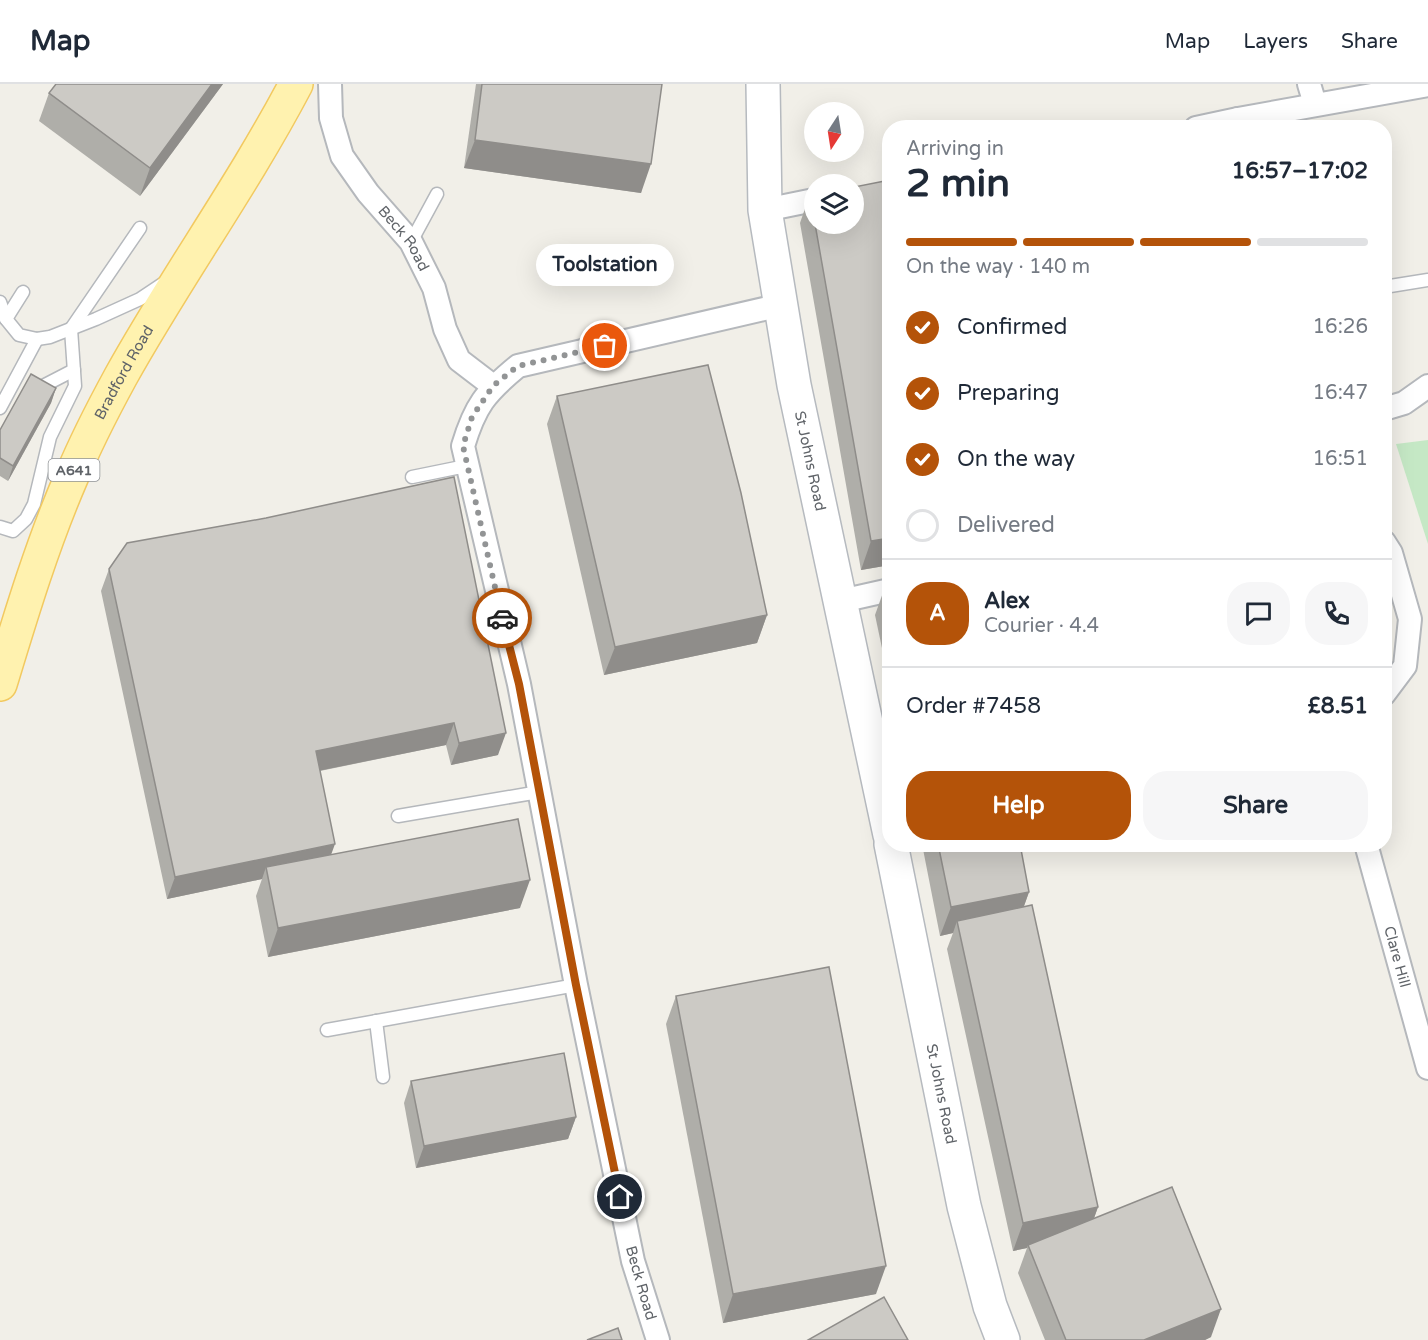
<!DOCTYPE html>
<meta charset="utf-8">
<style>
:root{--surface:#fff;--page:#f6f6f7;--text:#1f2937;--muted:#747a83;--line:#e0e1e3;--accent:#b45309}
body{margin:0;font-family:"Varela Round",sans-serif;background:var(--page);color:var(--text);height:100vh;display:flex;flex-direction:column;font-size:22px;white-space:nowrap}
*{box-sizing:border-box;margin:0}
p{font-size:20px;color:var(--muted)}
.icon{flex:none;width:33px;height:33px;fill:none;stroke:currentColor;stroke-width:2;stroke-linecap:round;stroke-linejoin:round}
.map{position:relative;flex:1;overflow:hidden}
.sheet{position:absolute;left:882px;top:36px;width:510px;height:732px;display:flex;flex-direction:column;background:var(--surface);border-radius:24px;box-shadow:0 6px 24px #0002}
.sheet>*{flex:none}
.needle{width:39px;rotate:192deg}
.fabs{position:absolute;left:804px;top:18px;display:grid;gap:12px}
.fabs a{display:grid;place-items:center;width:60px;height:60px;border-radius:50%;background:var(--surface);box-shadow:0 6px 24px #0002;font-size:30px}
.pin{position:absolute;display:grid;place-items:center;width:51px;height:51px;color:#fff;margin:-26px;border:3px solid #fff;border-radius:50%;box-shadow:0 2px 6px #0007}
.courier{position:absolute;display:grid;place-items:center;width:60px;height:60px;margin:-30px;border:4px solid #b45309;border-radius:50%;background:#fff;color:#222;box-shadow:0 2px 8px #0007}
.bubble{position:absolute;height:42px;border-radius:21px;background:var(--surface);box-shadow:0 6px 24px #0002;font-size:20px;font-weight:700;line-height:42px;text-align:center}
.summary em{font-style:normal;font-weight:700}
.summary div{display:flex;flex-direction:column-reverse}
.summary{display:flex;align-items:center;justify-content:space-between;height:102px;padding:0 24px}
h1{font-size:39px;font-weight:700;line-height:45px}
.bar{display:grid;grid-template-columns:repeat(4,1fr);gap:9px 6px;align-content:center;height:72px;padding:0 24px}
.bar i{height:8px;border-radius:4px;background:var(--line)}
.bar .on{background:var(--accent)}
.bar p{grid-column:span 4}
.line{display:flex;align-items:center;gap:15px;padding:0 24px;border-top:2px solid var(--line)}
.line div{flex:1}
.round{display:grid;place-items:center;flex:none;width:63px;height:63px;border-radius:24px;background:var(--page)}
ol{padding:0 24px;list-style:none}
li{display:flex;align-items:center;gap:18px;height:66px}
li p{margin-inline-start:auto}
li .icon{padding:6px;border-radius:50%;background:var(--accent);color:#fff;stroke-width:4}
li:last-child{color:var(--muted)}
li i{width:33px;height:33px;border:3px solid var(--line);border-radius:50%}
.button{display:flex;gap:12px;margin-top:auto;padding:12px 24px}
.button a{flex:1;height:69px;border-radius:24px;background:var(--accent);color:#fff;font-size:24px;font-weight:700;line-height:69px;text-align:center}
.button a+a{background:var(--page);color:var(--text)}
header{display:flex;align-items:center;gap:36px;box-sizing:border-box;height:84px;padding:0 30px;background:var(--surface);border-bottom:2px solid var(--line)}
header strong{font-size:28px}
nav{display:flex;gap:33px;margin-inline-start:auto;font-size:21px}
.map>svg:first-child{display:block}
.green{fill:#c5e8c5}
.lines{fill:none;stroke-linecap:round;stroke-linejoin:round}
.lane-casing{stroke:#b5b8bc;stroke-width:15}
.street-casing{stroke:#b5b8bc;stroke-width:26}
.secondary-casing{stroke:#b6babf;stroke-width:36}
.primary-casing{stroke:#f2c960;stroke-width:36}
.lane{stroke:#fff;stroke-width:12}
.street{stroke:#fff;stroke-width:22}
.secondary{stroke:#fff;stroke-width:33}
.primary{stroke:#fff2af;stroke-width:33}
.wall{fill:#afaea9}
.shaded-wall{fill:#8f8d8a}
.building{fill:#cccac5;stroke:#8f8d8a;stroke-width:1.5}
.done{stroke:#929495;stroke-width:6;stroke-dasharray:0 10.8}
.route{stroke:#b45309;stroke-width:8}
.labels{text-anchor:middle;dominant-baseline:central;stroke-width:5;stroke-linejoin:round;paint-order:stroke}
.shield{fill:#fff;stroke:#8f9295;stroke-width:1.5}
.shield-label{font-size:14px;font-weight:bold;fill:#5f6368}
.street-label{font-size:15px;fill:#5f6368;stroke:#fff}
</style>
<header>
<strong>Map</strong>
<nav><a>Map</a><a>Layers</a><a>Share</a></nav>
</header>
<div class="map">
<svg width="1428" height="1256" viewBox="0 0 1428 1256">
<rect width="100%" height="100%" fill="#f1efe8"/>
<path class="green" d="M1428,356V460L1396,360Z"/>
<g class="lines">
<g class="lane-casing">
<g id="lane">
<path d="M411,158L437,110"/>
<path d="M1384,203L1428,196"/>
<path d="M0,218L6,235L19,251L37,255L50,253L96,235L140,215L164,199"/>
<path d="M6,235L23,208"/>
<path d="M38,309L45,301L74,286"/>
<path d="M0,324L37,255"/>
<path d="M412,393L466,382"/>
<path d="M0,443L13,447L26,435L34,420L50,353L75,302L71,245L140,144"/>
<path d="M398,732L539,708"/>
<path d="M376,937L383,993"/>
<path d="M327,946L576,901"/>
</g>
</g>
<g class="street-casing">
<g id="street">
<path id="s1" d="M330,0L331,34L342,72L368,109L411,158L434,204L445,245L459,276L493,302"/>
<path d="M1309,0L1315,20"/>
<path d="M1238,35L1428,1"/>
<path d="M1196,44L1238,35L1242,44"/>
<path d="M765,126L814,116"/>
<path d="M1384,325L1404,319L1428,302"/>
<path d="M1384,458L1391,469L1410,535L1405,582L1384,610"/>
<path d="M841,517L890,506"/>
<path id="s2" d="M1366,760L1428,984"/>
<path d="M658,1256L633,1177L576,901L519,600L463,362C475,322 485,309 518,282L781,221"/>
</g>
</g>
<g class="secondary-casing">
<g id="secondary">
<path id="s3" d="M763,0L765,126L794,301L890,751"/>
<path id="s4" d="M891,760L964,1122L990,1222L1003,1256"/>
</g>
</g>
<g class="primary-casing">
<g id="primary">
<path id="s5" d="M0,600C21,531 42,461 71,394C85,360 103,325 121,292C176,193 243,101 296,0"/>
</g>
</g>
<use href="#lane" class="lane"/>
<use href="#street" class="street"/>
<use href="#secondary" class="secondary"/>
<use href="#primary" class="primary"/>
</g>
<g class="wall">
<path d="M223,0L140,112L39,37L49,9Z"/>
<path d="M476,0H662L641,109L464,84Z"/>
<path d="M810,110H814V140H854L890,481L861,486L800,139Z"/>
<path d="M56,304L51,319L8,397L0,392V346Z"/>
<path d="M557,312L767,531L757,559L604,591L547,340Z"/>
<path d="M266,434L498,671L451,681L446,661L320,687L331,771L520,824L268,873L256,812L262,795L167,815L101,507L109,485Z"/>
<path d="M890,502V602L875,531L885,503Z"/>
<path d="M922,760H1020L1029,808L1024,822L1098,1123L1094,1134L1211,1253L1205,1256H1045L1018,1189L1027,1164L1013,1167L947,865L953,849L940,852Z"/>
<path d="M676,912L876,1210L723,1239L666,940Z"/>
<path d="M411,997L576,1033L568,1055L416,1084L404,1019Z"/>
</g>
<g class="shaded-wall">
<path d="M212,0H223L140,112L150,84Z"/>
<path d="M475,56L651,80L641,109L464,84Z"/>
<path d="M56,304L51,319L8,397L13,382Z"/>
<path d="M890,454V481L861,486L871,457Z"/>
<path d="M767,531L757,559L604,591L615,563Z"/>
<path d="M454,639L446,661L308,689L316,667Z"/>
<path d="M506,649L498,671L451,681L459,659Z"/>
<path d="M335,760L327,782L266,783L262,795L167,815L175,793Z"/>
<path d="M530,796L520,824L268,873L278,844Z"/>
<path d="M1029,808L1019,836L957,837L953,849L940,852L951,823Z"/>
<path d="M576,1033L568,1055L416,1084L424,1062Z"/>
<path d="M1098,1123L1088,1151L1028,1161L1027,1164L1013,1167L1023,1139Z"/>
<path d="M886,1182L876,1210L723,1239L733,1210Z"/>
<path d="M1221,1225L1211,1253L1205,1256H1144Z"/>
</g>
<g class="building">
<path d="M56,0H212L150,84L49,9Z"/>
<path d="M482,0H662L651,80L475,56Z"/>
<path d="M890,96V454L871,457L815,140H854V103Z"/>
<path d="M810,110H814V136Z"/>
<path d="M708,281L741,409L767,531L615,563L557,312Z"/>
<path d="M31,290L56,304L13,382L0,374V346Z"/>
<path d="M454,393L506,649L459,659L454,639L316,667L335,760L175,793L109,485L127,459L266,434Z"/>
<path d="M890,502V523L885,503Z"/>
<path d="M518,735L530,796L278,844L266,783Z"/>
<path d="M938,760H1020L1029,808L951,823Z"/>
<path d="M1032,821L1098,1123L1023,1139L957,837Z"/>
<path d="M829,883L886,1182L733,1210L676,912Z"/>
<path d="M564,969L576,1033L424,1062L411,997Z"/>
<path d="M1172,1103L1221,1225L1144,1256H1066L1028,1161Z"/>
<path d="M884,1213L908,1256H808Z"/>
<path d="M618,1244L622,1256H587Z"/>
</g>
<g class="lines">
<path class="done" d="M502,534L463,362L472,333L493,302L518,282L605,262"/>
<path class="route" d="M502,534L519,600L576,901L620,1113"/>
</g>
<g class="labels">
<rect class="shield" x="48.5" y="375" width="51" height="22" rx="4.5"/>
<g class="shield-label">
<text x="74" y="386">A641</text>
</g>
<g class="street-label">
<text stroke="none"><textPath href="#s1" startOffset="177">Beck Road</textPath></text>
<text stroke="none"><textPath href="#s5" startOffset="336">Bradford Road</textPath></text>
<text stroke="none"><textPath href="#s3" startOffset="381">St Johns Road</textPath></text>
<text stroke="none"><textPath href="#s2" startOffset="117">Clare Hill</textPath></text>
<text stroke="none"><textPath href="#s4" startOffset="255">St Johns Road</textPath></text>
<text transform="translate(641 1199) rotate(74)">Beck Road</text>
</g>
</g>
</svg>
<div class="fabs">
<a><svg class="needle" viewBox="-14 -14 28 28"><path d="M0-13l5 13h-10z" fill="#e53935"/><path d="M0 13l5-13h-10z" fill="#747a83"/></svg></a>
<a><svg class="icon" aria-label="layers" viewBox="0 0 24 24"><path d="M12 4l9 5-9 5-9-5zM3 14l9 5 9-5"/></svg></a>
</div>
<div class="pin" style="left:605px;top:262px;background:#ea580c"><svg class="icon" aria-label="bag" viewBox="0 0 24 24"><path d="M5 8h14l-1 12H6zM9 8a3 3 0 0 1 6 0"/></svg></div>
<div class="pin" style="left:620px;top:1113px;background:#1f2937"><svg class="icon" aria-label="home" viewBox="0 0 24 24"><path d="M3 11l9-7 9 7M6 9v11h12V9"/></svg></div>
<div class="courier" style="left:502px;top:534px"><svg class="icon" aria-label="car" viewBox="0 0 24 24"><path d="M5 17H2v-5l4-1 3-4h7l3 4 3 1v5h-3M9 17h6M6 11h13"/><circle cx="7" cy="17" r="2"/><circle cx="17" cy="17" r="2"/></svg></div>
<div class="bubble" style="left:536px;top:160px;width:138px">Toolstation</div>
<section class="sheet">
<div class="summary"><div><h1>2 min</h1><p>Arriving in</p></div><em>16:57–17:02</em></div>
<div class="bar"><i class="on"></i><i class="on"></i><i class="on"></i><i></i><p>On the way · 140 m</p></div>
<ol>
<li><svg class="icon" aria-label="check" viewBox="0 0 24 24"><path d="M5 12l5 5 9-10"/></svg>Confirmed<p>16:26</p></li>
<li><svg class="icon" aria-label="check" viewBox="0 0 24 24"><path d="M5 12l5 5 9-10"/></svg>Preparing<p>16:47</p></li>
<li><svg class="icon" aria-label="check" viewBox="0 0 24 24"><path d="M5 12l5 5 9-10"/></svg>On the way<p>16:51</p></li>
<li><i></i>Delivered</li>
</ol>
<div class="line" style="height:108px"><b class="round" style="background:var(--accent);color:#fff">A</b><div><b>Alex</b><p>Courier · 4.4</p></div><a class="round"><svg class="icon" aria-label="chat" viewBox="0 0 24 24"><path d="M4 5h16v11H9l-5 4z"/></svg></a><a class="round"><svg class="icon" aria-label="phone" viewBox="0 0 24 24"><path d="M5 4h4l2 5-3 2q2 4 5 5l2-3 5 2v4C11 20 4 13 5 4z"/></svg></a></div>
<div class="line" style="height:78px"><div>Order #7458</div><b>£8.51</b></div>
<div class="button"><a>Help</a><a>Share</a></div>
</section>
</div>
